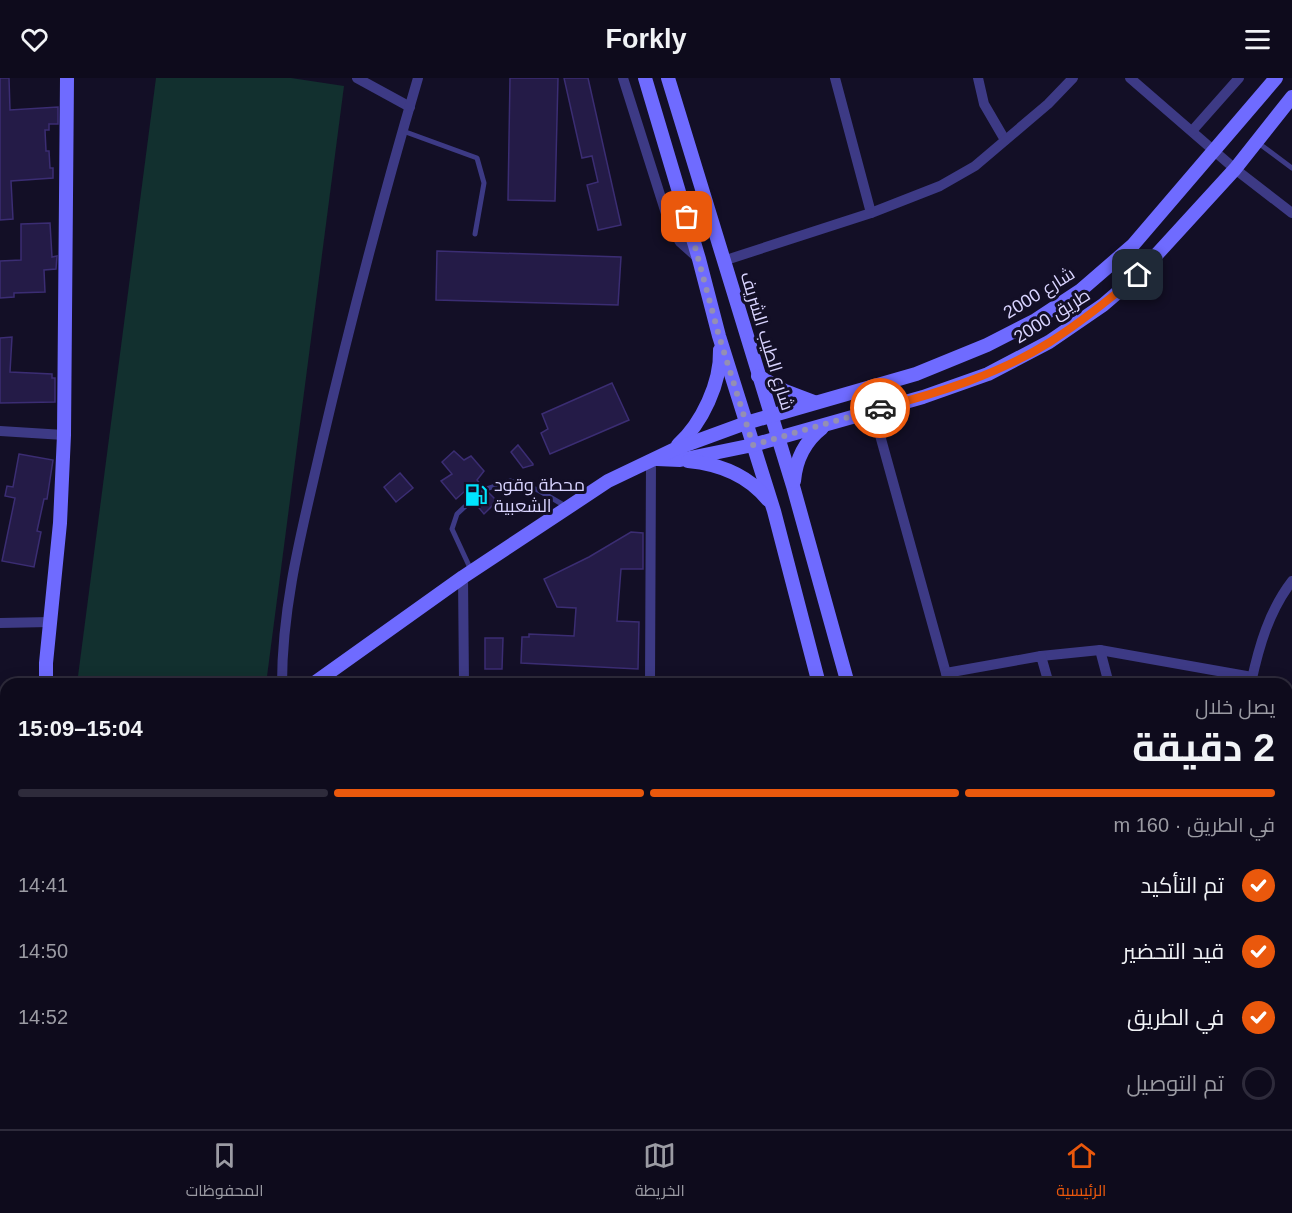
<!DOCTYPE html>
<html lang="ar">
<meta charset="utf-8">
<style>
:root{--surface:#0e0b1c;--page:#1c1929;--text:#f1f3f6;--muted:#9b9ba3;--line:#2e2b3b;--accent:#ea580c}
body{margin:0;font-family:Helvetica,Cairo,sans-serif;background:var(--page);color:var(--text);direction:rtl;height:100vh;display:flex;flex-direction:column;font-size:22px;white-space:nowrap}
*{box-sizing:border-box;margin:0}
p{font-size:20px;color:var(--muted)}
.icon{flex:none;width:33px;height:33px;fill:none;stroke:currentColor;stroke-width:2;stroke-linecap:round;stroke-linejoin:round}
.map{position:relative;flex:1;overflow:hidden;direction:ltr}
.panel{position:absolute;left:0px;top:600px;width:1293px;height:452px;display:flex;flex-direction:column;background:var(--surface);border-radius:18px 18px 0 0;box-shadow:0 3px 15px #0003,0 0 0 2px var(--line);direction:rtl}
.panel>*{flex:none}
.pin{position:absolute;display:grid;place-items:center;width:51px;height:51px;color:#fff;margin:-26px;border-radius:12px;box-shadow:0 3px 9px #0006}
.courier{position:absolute;display:grid;place-items:center;width:60px;height:60px;margin:-30px;border:4px solid #ea580c;border-radius:50%;background:#fff;color:#222;box-shadow:0 2px 8px #0007}
.headline em{font-style:normal;font-weight:700}
.headline div{display:flex;flex-direction:column-reverse}
.headline{display:flex;align-items:center;justify-content:space-between;height:102px;padding:0 18px}
h1{font-size:39px;font-weight:700;line-height:45px}
.bar{display:grid;grid-template-columns:repeat(4,1fr);gap:9px 6px;align-content:center;height:72px;padding:0 18px}
.bar i{height:8px;border-radius:4px;background:var(--line)}
.bar .active{background:var(--accent)}
.bar p{grid-column:span 4}
ol{padding:0 18px;list-style:none}
li{display:flex;align-items:center;gap:18px;height:66px}
li p{margin-inline-start:auto}
li .icon{padding:6px;border-radius:50%;background:var(--accent);color:#fff;stroke-width:4}
li:last-child{color:var(--muted)}
li i{width:33px;height:33px;border:3px solid var(--line);border-radius:50%}
header{display:flex;justify-content:space-between;align-items:center;height:78px;padding:0 18px;background:var(--surface);font-size:27px;font-weight:700}
.tabs{display:flex;justify-content:space-around;align-items:center;height:84px;border-top:2px solid var(--line);background:var(--surface);font-size:16px;color:var(--muted)}
.tabs a{display:grid;justify-items:center;gap:3px}
.tabs .active{color:var(--accent)}
.map>svg:first-child{display:block}
.green{fill:#12302f}
.building{fill:#241b47;stroke:#3b2d73;stroke-width:1.5}
.lines{fill:none;stroke-linecap:round;stroke-linejoin:round}
.lane{stroke:#3d3a85;stroke-width:5}
.street{stroke:#3d3a85;stroke-width:10}
.secondary{stroke:#6f6bff;stroke-width:14}
.done{stroke:#948fb3;stroke-width:6;stroke-dasharray:0 10.8}
.route{stroke:#ea580c;stroke-width:8}
.labels{text-anchor:middle;dominant-baseline:central;stroke-width:6;stroke-linejoin:round;paint-order:stroke}
.street-label{font-size:18px;fill:#d9d4ff;stroke:#130f26}
.poi-label{font-size:18px;fill:#d9d4ff;stroke:#130f26;text-anchor:start}
</style>
<header><svg class="icon" aria-label="menu" viewBox="0 0 24 24"><path d="M4 6h16M4 12h16M4 18h16"/></svg>Forkly<svg class="icon" aria-label="heart" viewBox="0 0 24 24"><path d="M12 20l-8-8c-3-5 5-10 8-4 3-6 11-1 8 4z"/></svg></header>
<div class="map">
<svg width="1292" height="1051" viewBox="0 0 1292 1051">
<rect width="100%" height="100%" fill="#130f26"/>
<path class="green" d="M156,0H291L344,8L266,606H77Z"/>
<g class="building">
<path d="M0,0H9L10,32L58,29V46H49V52H45L46,73H49L50,90H53V100L11,103L13,141L0,142Z"/>
<path d="M510,0H558L555,123L508,122Z"/>
<path d="M564,0H588L621,147L598,152L587,107L598,104L592,78L582,80Z"/>
<path d="M50,145L52,179L57,178L56,191L44,192L45,214L14,215V219L0,220V183L21,182V146Z"/>
<path d="M437,173L621,179L618,227L436,222Z"/>
<path d="M12,259L10,294L52,296V300H55V324L0,325V260Z"/>
<path d="M612,305L629,342L550,376L541,355L548,351L542,336Z"/>
<path d="M518,367L533,386V387L523,390L511,374Z"/>
<path d="M454,373L464,382L471,378L484,393L477,402L482,408V413L484,416L489,415L497,423L484,436L475,425L477,421L475,418H469L465,413L456,421L441,403L452,396L442,384Z"/>
<path d="M19,376L53,382L47,421H44L37,453L41,454L34,489L2,483L15,420L5,418L7,408L13,409Z"/>
<path d="M400,395L413,410L396,424L384,409Z"/>
<path d="M631,454L643,455V491H621L617,543L639,544L638,591L521,585L522,559H529V556L574,558L576,530L557,529L544,501L589,479Z"/>
<path d="M485,560H503L502,591H485Z"/>
</g>
<g class="lines">
<g class="lane">
<path d="M403,53L477,80L484,105L475,156"/>
<path d="M1257,64L1292,90"/>
<path d="M486,411L510,403L538,412L567,429"/>
<path d="M471,492L452,451L457,436L472,422"/>
</g>
<g class="street">
<path d="M357,0L410,29"/>
<path d="M623,0L669,145L680,164L699,181"/>
<path d="M835,0L871,135"/>
<path d="M978,0L984,26L1005,62"/>
<path d="M1130,0L1235,91L1292,135"/>
<path d="M1192,53L1239,0"/>
<path d="M723,183L871,135L940,108L975,88L1048,26L1073,0"/>
<path d="M873,332L949,606"/>
<path d="M0,353L64,357"/>
<path d="M463,499L464,606"/>
<path d="M0,545L50,544"/>
<path d="M1100,572L1252,599"/>
<path d="M1041,578L1100,572L1109,606"/>
<path d="M946,595L1041,578L1049,606"/>
<path d="M1251,605C1259,568 1269,533 1292,503"/>
<path d="M282,606C282,525 303,448 321,369C350,245 382,122 418,0"/>
<path d="M650,606L651,383"/>
<path d="M1287,694L1292,695"/>
<path d="M1287,892L1292,888"/>
<path d="M100,1046L101,1051"/>
<path d="M407,1046V1051"/>
<path d="M651,1046L652,1051"/>
<path d="M861,1046L863,1051"/>
<path d="M1076,1046L1078,1051"/>
<path d="M1254,1046L1256,1051"/>
<path d="M773,1051V1046"/>
</g>
<g class="secondary">
<path d="M645,0L699,181L719,258L774,433L819,606"/>
<path d="M668,0L793,408L848,606"/>
<path d="M758,298L785,313L814,324"/>
<path d="M678,367C702,345 721,305 720,272"/>
<path d="M657,381L680,382L753,367L923,319L988,296L1049,264L1103,227L1138,197L1235,91L1292,19"/>
<path d="M688,383C720,386 748,397 768,422"/>
<path d="M794,403C796,381 804,364 822,350"/>
<path d="M46,606V585L60,445L64,357L67,0"/>
<path d="M313,606L463,499L608,403L675,371L746,345L916,296L987,267L1034,243L1081,212L1133,167L1276,0"/>
<path d="M930,1046L932,1051"/>
<path d="M961,1046L962,1051"/>
<path d="M275,1051V1046"/>
</g>
</g>
<g class="lines">
<path class="done" d="M687,139L719,258L753,367L880,330"/>
<path class="route" d="M880,330C939,315 999,296 1050,264C1081,244 1110,221 1138,197"/>
</g>
<defs>
<g id="fuel-bare" transform="scale(1.8)"><path d="M-5.5-6h7V0h2V4h1.3V-2.5L3-4.5l.8-.8L6-3V5H2.5V1h-1V6h-7ZM-4.2-4.7v3.2H.2V-4.7Z" fill="#00e5ff" stroke="#130f26" stroke-width="2.5" paint-order="stroke"/></g>
</defs>
<g fill-rule="evenodd">
<use href="#fuel-bare" x="476" y="417"/>
</g>
<g class="labels">
<g class="street-label">
<text transform="translate(1039 215) rotate(-32)">شارع 2000</text>
<text transform="translate(1052 238) rotate(-32)">طريق 2000</text>
<text transform="translate(767 263) rotate(73)">شارع الطيب الشريف</text>
</g>
<g class="poi-label">
<text x="494" y="407">محطة وقود<tspan x="494" dy="21">الشعبية</tspan></text>
</g>
</g>
</svg>
<div class="pin" style="left:687px;top:139px;background:#ea580c"><svg class="icon" aria-label="bag" viewBox="0 0 24 24"><path d="M5 8h14l-1 12H6zM9 8a3 3 0 0 1 6 0"/></svg></div>
<div class="pin" style="left:1138px;top:197px;background:#1f2937"><svg class="icon" aria-label="home" viewBox="0 0 24 24"><path d="M3 11l9-7 9 7M6 9v11h12V9"/></svg></div>
<div class="courier" style="left:880px;top:330px"><svg class="icon" aria-label="car" viewBox="0 0 24 24"><path d="M5 17H2v-5l4-1 3-4h7l3 4 3 1v5h-3M9 17h6M6 11h13"/><circle cx="7" cy="17" r="2"/><circle cx="17" cy="17" r="2"/></svg></div>
<section class="panel">
<div class="headline"><div><h1>2 دقيقة</h1><p>يصل خلال</p></div><em>15:04–15:09</em></div>
<div class="bar"><i class="active"></i><i class="active"></i><i class="active"></i><i></i><p>في الطريق · 160 m</p></div>
<ol>
<li><svg class="icon" aria-label="check" viewBox="0 0 24 24"><path d="M5 12l5 5 9-10"/></svg>تم التأكيد<p>14:41</p></li>
<li><svg class="icon" aria-label="check" viewBox="0 0 24 24"><path d="M5 12l5 5 9-10"/></svg>قيد التحضير<p>14:50</p></li>
<li><svg class="icon" aria-label="check" viewBox="0 0 24 24"><path d="M5 12l5 5 9-10"/></svg>في الطريق<p>14:52</p></li>
<li><i></i>تم التوصيل</li>
</ol>
</section>
</div>
<nav class="tabs">
<a class="active"><svg class="icon" aria-label="home" viewBox="0 0 24 24"><path d="M3 11l9-7 9 7M6 9v11h12V9"/></svg>الرئيسية</a>
<a><svg class="icon" aria-label="map" viewBox="0 0 24 24"><path d="M3 6l6-2 6 2 6-2v14l-6 2-6-2-6 2zM9 4v14M15 6v14"/></svg>الخريطة</a>
<a><svg class="icon" aria-label="saved" viewBox="0 0 24 24"><path d="M7 4h10v16l-5-4-5 4z"/></svg>المحفوظات</a>
</nav>
